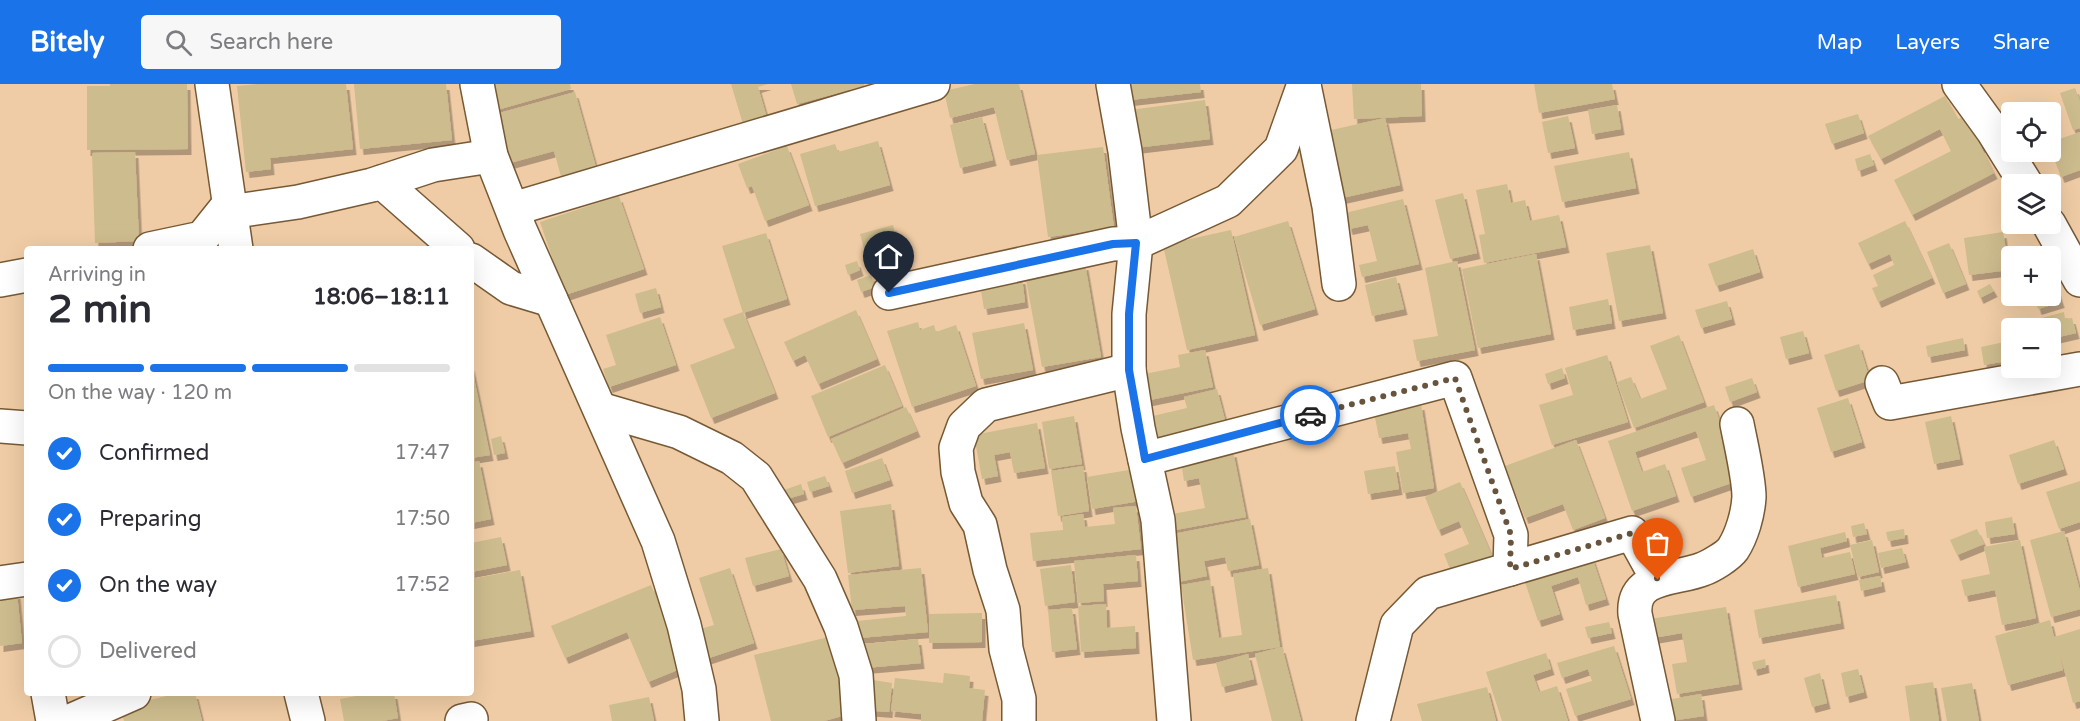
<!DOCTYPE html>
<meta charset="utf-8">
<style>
:root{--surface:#fff;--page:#f7f7f7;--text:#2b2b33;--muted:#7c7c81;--line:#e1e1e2;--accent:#1a73e8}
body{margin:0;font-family:"Varela Round",sans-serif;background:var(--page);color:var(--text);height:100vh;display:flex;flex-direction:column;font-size:22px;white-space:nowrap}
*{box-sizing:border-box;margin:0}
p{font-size:20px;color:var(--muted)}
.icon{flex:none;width:33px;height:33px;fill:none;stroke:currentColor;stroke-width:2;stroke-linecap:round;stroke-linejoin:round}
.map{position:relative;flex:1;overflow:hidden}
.panel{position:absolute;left:24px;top:162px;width:450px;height:450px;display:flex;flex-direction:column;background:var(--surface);border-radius:6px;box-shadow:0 6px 24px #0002}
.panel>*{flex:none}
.buttons{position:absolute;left:2001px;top:18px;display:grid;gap:12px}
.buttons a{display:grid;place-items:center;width:60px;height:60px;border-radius:6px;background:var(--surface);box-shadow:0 6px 24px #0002;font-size:30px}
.pin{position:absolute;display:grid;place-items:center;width:51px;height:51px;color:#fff;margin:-62px -26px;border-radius:50% 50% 50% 0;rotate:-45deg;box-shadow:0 0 6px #0007}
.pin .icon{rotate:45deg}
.courier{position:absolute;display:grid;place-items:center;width:60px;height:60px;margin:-30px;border:4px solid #1a73e8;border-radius:50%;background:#fff;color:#222;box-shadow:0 2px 8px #0007}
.summary em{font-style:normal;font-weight:700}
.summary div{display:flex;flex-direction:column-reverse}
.summary{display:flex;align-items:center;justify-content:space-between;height:102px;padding:0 24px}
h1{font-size:39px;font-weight:700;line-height:45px}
.bar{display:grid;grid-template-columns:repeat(4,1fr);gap:9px 6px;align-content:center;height:72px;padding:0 24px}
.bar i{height:8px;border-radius:4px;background:var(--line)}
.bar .active{background:var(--accent)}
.bar p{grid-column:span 4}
ol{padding:0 24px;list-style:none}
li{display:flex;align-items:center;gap:18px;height:66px}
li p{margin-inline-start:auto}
li .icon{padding:6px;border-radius:50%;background:var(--accent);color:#fff;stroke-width:4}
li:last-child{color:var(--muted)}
li i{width:33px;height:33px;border:3px solid var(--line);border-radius:50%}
header{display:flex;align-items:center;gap:36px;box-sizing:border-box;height:84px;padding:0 30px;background:var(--accent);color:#fff}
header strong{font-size:28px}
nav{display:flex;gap:33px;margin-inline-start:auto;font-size:21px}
.search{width:420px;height:54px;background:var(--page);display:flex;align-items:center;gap:15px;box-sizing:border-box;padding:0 21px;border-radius:6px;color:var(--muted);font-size:22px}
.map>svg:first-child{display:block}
.building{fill:#cdbc8d;filter:url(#shadow)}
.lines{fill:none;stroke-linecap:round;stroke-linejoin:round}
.minor-casing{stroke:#775935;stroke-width:36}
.minor{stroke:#fff;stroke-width:33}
.done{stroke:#68543d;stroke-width:6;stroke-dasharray:0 10.8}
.route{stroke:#1a73e8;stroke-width:8}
</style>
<header>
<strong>Bitely</strong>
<div class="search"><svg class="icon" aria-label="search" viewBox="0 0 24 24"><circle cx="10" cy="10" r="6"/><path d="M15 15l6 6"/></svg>Search here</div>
<nav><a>Map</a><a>Layers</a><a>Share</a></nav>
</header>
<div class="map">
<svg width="2080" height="637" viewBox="0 0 2080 637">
<defs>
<filter id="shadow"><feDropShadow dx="3.5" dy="6" stdDeviation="0" flood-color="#0004"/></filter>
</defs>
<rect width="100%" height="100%" fill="#efcca5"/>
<g class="building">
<path d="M110,0H187L188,65L87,66V2H110Z"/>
<path d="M258,0H346L353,65L270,74L271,85L246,88L237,2Z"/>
<path d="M354,0H446L452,56L360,65Z"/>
<path d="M490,0H570L571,5L497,26Z"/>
<path d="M731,0H768L758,3L767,34L743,40Z"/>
<path d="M791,0H864V2L797,20Z"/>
<path d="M975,0H1019L1035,70L1007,76L994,23L950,34L944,7Z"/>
<path d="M1129,0H1200L1201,8L1130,16Z"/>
<path d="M1352,0H1421L1422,32L1354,35Z"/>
<path d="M1534,0H1612L1615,15L1539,29Z"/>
<path d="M2075,4L2080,17V44L2073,46L2060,9Z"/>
<path d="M575,8L597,87L562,96L554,67L510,79L496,30Z"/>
<path d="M1945,12L1958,35L1968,31L1984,61L1981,63L1994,89L1912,131L1894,96L1951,67L1940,45L1881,75L1868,52Z"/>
<path d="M1205,16L1210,55L1135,64L1130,26Z"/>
<path d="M1617,21L1621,45L1592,50L1588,26Z"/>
<path d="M1858,30L1864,49L1832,60L1825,40Z"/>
<path d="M1568,32L1575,64L1548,69L1542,38Z"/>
<path d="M982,33L993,76L960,84L950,41Z"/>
<path d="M1385,34L1400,101L1342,114L1327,47Z"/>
<path d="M2080,48V86L2061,93L2050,64V58Z"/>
<path d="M878,57L890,101L815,122L800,70L835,60L838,68Z"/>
<path d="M787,62L809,121L765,137L752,102L747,104L738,80Z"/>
<path d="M1103,63L1114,144L1048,153L1037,71Z"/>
<path d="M135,68L139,157L95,159L92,69Z"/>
<path d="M1629,68L1636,104L1562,118L1554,82Z"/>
<path d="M1870,70L1874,81L1858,87L1855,75Z"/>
<path d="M1507,100L1511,119L1525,116L1530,137L1559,131L1566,163L1484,179L1479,151L1485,150L1476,106Z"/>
<path d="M1463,109L1477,169L1450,175L1435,116Z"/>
<path d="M619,112L644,185L565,211L540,138Z"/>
<path d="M1403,115L1419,180L1362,193L1359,181L1377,177L1368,141L1349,145L1345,129Z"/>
<path d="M1288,137L1315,225L1260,241L1234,153Z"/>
<path d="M1905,137L1932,194L1878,218L1872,204L1878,202L1873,191L1894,181L1890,170L1868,180L1858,159Z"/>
<path d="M893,141L903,178L870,187L860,150Z"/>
<path d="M1231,146L1255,251L1187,266L1163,161Z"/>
<path d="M2003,148L2009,186L1969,191L1964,154Z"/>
<path d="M766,149L787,215L743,229L722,162Z"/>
<path d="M1949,159L1966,200L1943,209L1927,168Z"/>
<path d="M1650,161L1663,229L1619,237L1606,169Z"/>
<path d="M1753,165L1760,188L1716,202L1708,180Z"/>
<path d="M1536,170L1551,250L1478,264L1462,185Z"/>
<path d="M857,177L860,186L848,191L845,181Z"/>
<path d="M1457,177L1475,266L1417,277L1413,256L1438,252L1425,184Z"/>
<path d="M1085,180L1101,273L1042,283L1025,190Z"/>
<path d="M2051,185L2061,218L2038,225L2034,212H2050Z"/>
<path d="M871,191L875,203L861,208L857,196Z"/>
<path d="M1396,193L1404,225L1372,232L1365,201Z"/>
<path d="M1022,194L1025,218L984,225L980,200Z"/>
<path d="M1990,200L1994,207L1980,214L1977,207Z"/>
<path d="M656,204L661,223L640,229L635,210Z"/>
<path d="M1608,215L1612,239L1573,246L1569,223Z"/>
<path d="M1727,217L1732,235L1701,244L1695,226Z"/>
<path d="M856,226L877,275L818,300L805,271L793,277L784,258Z"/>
<path d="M743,228L775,309L711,334L690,281L735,264L723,235Z"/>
<path d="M2064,228L2065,235L2072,234L2076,249L2050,255V244H2036L2034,236Z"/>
<path d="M660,233L676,281L609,303L603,285L616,281L606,251Z"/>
<path d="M918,238L920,246L934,241L936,248L956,241L976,302L912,323L887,247Z"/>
<path d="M1024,239L1033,286L981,295L972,249Z"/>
<path d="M1803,247L1809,269L1786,275L1780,253Z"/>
<path d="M1679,251L1704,318L1634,344L1617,298L1631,293L1640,315L1667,305L1650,262Z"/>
<path d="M1963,254L1965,266L1928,273L1926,262Z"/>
<path d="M2009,257L2012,276L1984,281L1981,263Z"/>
<path d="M1859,260L1870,296L1836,307L1824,271Z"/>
<path d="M1205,266L1213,303L1145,317L1139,291L1180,283L1178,271Z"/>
<path d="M1607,271L1628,338L1552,361L1539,321L1573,311L1565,284Z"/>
<path d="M471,280L490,371L471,374Z"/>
<path d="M885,281L902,322L828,353L811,312Z"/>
<path d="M1562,284L1565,294L1548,300L1545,290Z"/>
<path d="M1752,294L1757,308L1730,318L1725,303Z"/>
<path d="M1217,305L1226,340L1159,356L1153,332L1187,324L1184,313Z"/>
<path d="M1848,314L1862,358L1831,368L1817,324Z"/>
<path d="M1421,320L1434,404L1403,409L1396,368L1411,365L1408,349L1379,354L1374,328Z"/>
<path d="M1714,321L1740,396L1691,413L1681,384L1706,376L1696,347L1635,368L1642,388L1665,380L1676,412L1632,427L1608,357Z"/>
<path d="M906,323L917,347L842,379L831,355Z"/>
<path d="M1074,332L1082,380L1049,385L1042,338Z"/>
<path d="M1951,332L1960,375L1934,380L1925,338Z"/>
<path d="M1037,339L1045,384L1014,389L1010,368L994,371L998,392L982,395L974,351Z"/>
<path d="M501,352L505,369L494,371L491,355Z"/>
<path d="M1576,356L1605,434L1573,446L1563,420L1525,434L1505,382Z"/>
<path d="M2054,356L2064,385L2018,400L2009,371Z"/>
<path d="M1233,367L1246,433L1170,447L1167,431L1205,424L1199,394L1184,397L1181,377Z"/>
<path d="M882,374L890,396L852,409L845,387Z"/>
<path d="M479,377L491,435L471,439V379Z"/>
<path d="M1083,382L1089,427L1058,432L1051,387Z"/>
<path d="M1395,382L1399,405L1368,410L1364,387Z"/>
<path d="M1135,385L1140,417L1092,425L1087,393Z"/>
<path d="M825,392L829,402L810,408L807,398Z"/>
<path d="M2080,397V438L2059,445L2046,408Z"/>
<path d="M1460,398L1492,472L1452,490L1444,470L1469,460L1459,437L1438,446L1425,413Z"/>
<path d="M801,400L804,410L787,415L784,406Z"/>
<path d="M891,420L899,482L848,489L840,427Z"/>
<path d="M1136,422L1141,465L1033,477L1030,449L1063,446L1062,433L1083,430L1085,443L1115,440L1113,424Z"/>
<path d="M2012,433L2015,450L1987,454L1985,438Z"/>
<path d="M1250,435L1259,481L1228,487L1225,473L1204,477L1207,492L1178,498L1168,451Z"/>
<path d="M1864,439L1867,450L1853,453L1851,442Z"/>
<path d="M1904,445L1905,454L1888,457L1886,448Z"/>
<path d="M1977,445L1984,460L1957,471L1950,456Z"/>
<path d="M2064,447L2080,507V525L2051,533L2030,456Z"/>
<path d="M1845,448L1847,457L1820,464L1822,474L1850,468L1855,490L1798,503L1788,462Z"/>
<path d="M501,453L507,481L471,488V459Z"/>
<path d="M1872,456L1879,488L1858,493L1850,461Z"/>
<path d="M2020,456L2036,534L2002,541L1995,506L1965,512L1961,496L1990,490L1984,463Z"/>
<path d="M1902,464L1906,478L1881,484L1878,469Z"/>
<path d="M781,465L789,492L753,502L745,474Z"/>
<path d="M1136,471L1138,497L1103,500L1104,517L1078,519L1074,477Z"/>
<path d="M1592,473L1606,515L1586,521L1578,493L1551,502L1560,530L1538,537L1524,495Z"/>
<path d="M1071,481L1075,518L1045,522L1040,485Z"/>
<path d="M730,484L754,559L706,575L697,546L714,541L699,494Z"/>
<path d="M921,484L928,548L859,554L857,537L906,532L905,522L852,526L848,491Z"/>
<path d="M1268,484L1280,563L1193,576L1181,501L1210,496L1219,554L1242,551L1233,490Z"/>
<path d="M520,486L531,547L471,557V495Z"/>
<path d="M1880,492L1882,502L1861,507L1859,496Z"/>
<path d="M651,501L685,583L648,598L627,548L565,574L551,542Z"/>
<path d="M17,509L22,559L0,562V510Z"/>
<path d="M1836,511L1841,539L1759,554L1754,526Z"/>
<path d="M1106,520L1107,544L1135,542L1136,564L1081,568L1078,522Z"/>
<path d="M1726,523L1739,600L1677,610L1672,580L1687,578L1682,549L1653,554L1650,535Z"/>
<path d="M1072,524L1077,565L1052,568L1048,526Z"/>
<path d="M982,529V558L929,559V530Z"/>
<path d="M2050,536L2054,553L2080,545V617L2073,619L2060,570L2063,586L2008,601L1995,552Z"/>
<path d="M1609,538L1612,549L1588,554L1585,543Z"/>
<path d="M833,552L853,629L824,637H771L754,571Z"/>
<path d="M918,555L921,579L865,584L863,560Z"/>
<path d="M1614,562L1631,615L1575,632L1566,605L1592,597L1588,585L1562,594L1557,579Z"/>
<path d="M1282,563L1301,637H1272L1255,570Z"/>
<path d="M1546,569L1551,585L1533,591L1539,608L1557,602L1568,637H1502L1486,588Z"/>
<path d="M1248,570L1254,595L1222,603L1216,579Z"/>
<path d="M1765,575L1766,583L1754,586L1752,578Z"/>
<path d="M1858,585L1864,608L1846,613L1841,589Z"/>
<path d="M944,589L970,592L969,604L985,606L982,637H921V630L891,627L895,594L943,599Z"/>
<path d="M1820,589L1827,619L1812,623L1804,594Z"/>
<path d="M867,595L892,599L889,628L863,626Z"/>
<path d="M1933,598L1939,637H1910L1905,602Z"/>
<path d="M1972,599L1979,637H1947L1941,604Z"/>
<path d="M1487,603L1496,637H1422L1417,620Z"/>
<path d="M179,609H195L202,637H124L121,626L141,618Z"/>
<path d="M362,609H394L398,634L382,637H344L340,615L362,611Z"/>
<path d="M1701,610L1704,632L1670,637L1666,616Z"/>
<path d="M649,613L654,637H612L609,621Z"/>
</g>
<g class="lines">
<g class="minor-casing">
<g id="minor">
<path d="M212,0L236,165"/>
<path d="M477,0L491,72L520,146L658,457L684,541L699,605L702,637"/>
<path d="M1113,0L1125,67L1136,159L1129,230V286L1138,344L1158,436L1174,637"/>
<path d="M1959,0L1993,47L2026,100"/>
<path d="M1304,1L1329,122L1339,200"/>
<path d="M382,98L458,165"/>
<path d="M513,125L933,0"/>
<path d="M229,128L298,118L372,101L433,81L491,72"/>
<path d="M2049,140L2080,196"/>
<path d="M150,165L202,154L230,119"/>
<path d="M471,176L511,204L551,216"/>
<path d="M0,196L27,191"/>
<path d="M889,209L1113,160L1136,159L1228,117L1281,65L1304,0"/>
<path d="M1882,299L1890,319L2080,285"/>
<path d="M600,325L679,348L732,374L756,393L820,495L841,543L856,591L859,637"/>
<path d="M0,342L27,344"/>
<path d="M1145,375L1455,294L1511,451L1510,485L1428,509L1397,541L1373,637"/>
<path d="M1510,485L1632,449L1658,496"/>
<path d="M0,499L27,495"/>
<path d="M48,609L53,637"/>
<path d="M301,609L308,637"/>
<path d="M70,637L134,609"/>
<path d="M462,637L471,635"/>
<path d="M1019,637V615L1006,565L1003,526L990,486L980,441L966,419L958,388L956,364L964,342L986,321L1129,286"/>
<path d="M1658,637L1635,530C1632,490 1676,496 1703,485C1711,482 1728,472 1733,465C1742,451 1748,430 1749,413C1749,394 1741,361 1737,340"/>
</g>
</g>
<use href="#minor" class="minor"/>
</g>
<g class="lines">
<path class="done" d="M1310,331L1455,294L1511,451L1510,485L1632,449L1658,496"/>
<path class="route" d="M889,209L1113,160L1136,159L1129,230V286L1145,375L1310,331"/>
</g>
</svg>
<div class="buttons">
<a><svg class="icon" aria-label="locate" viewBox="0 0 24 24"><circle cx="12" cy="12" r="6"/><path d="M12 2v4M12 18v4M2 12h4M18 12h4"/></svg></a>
<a><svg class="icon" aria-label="layers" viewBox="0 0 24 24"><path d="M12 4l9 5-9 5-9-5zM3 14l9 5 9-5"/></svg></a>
<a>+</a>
<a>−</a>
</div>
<div class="pin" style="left:1658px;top:496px;background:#ea580c"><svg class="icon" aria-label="bag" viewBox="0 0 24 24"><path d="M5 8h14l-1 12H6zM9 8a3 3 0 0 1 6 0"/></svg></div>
<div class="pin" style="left:889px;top:209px;background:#1f2937"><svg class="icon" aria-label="home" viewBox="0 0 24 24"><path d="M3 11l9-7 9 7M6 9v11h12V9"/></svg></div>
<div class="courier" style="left:1310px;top:331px"><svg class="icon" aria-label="car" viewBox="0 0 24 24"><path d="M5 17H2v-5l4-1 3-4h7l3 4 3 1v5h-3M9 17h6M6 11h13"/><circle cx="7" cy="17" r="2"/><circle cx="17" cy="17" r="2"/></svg></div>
<section class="panel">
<div class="summary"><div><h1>2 min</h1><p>Arriving in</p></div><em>18:06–18:11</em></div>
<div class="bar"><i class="active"></i><i class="active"></i><i class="active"></i><i></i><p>On the way · 120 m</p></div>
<ol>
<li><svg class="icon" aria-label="check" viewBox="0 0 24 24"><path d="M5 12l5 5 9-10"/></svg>Confirmed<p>17:47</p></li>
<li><svg class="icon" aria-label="check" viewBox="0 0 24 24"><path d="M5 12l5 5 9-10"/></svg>Preparing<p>17:50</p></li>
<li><svg class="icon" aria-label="check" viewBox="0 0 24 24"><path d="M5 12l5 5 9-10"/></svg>On the way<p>17:52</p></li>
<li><i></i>Delivered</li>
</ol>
</section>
</div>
